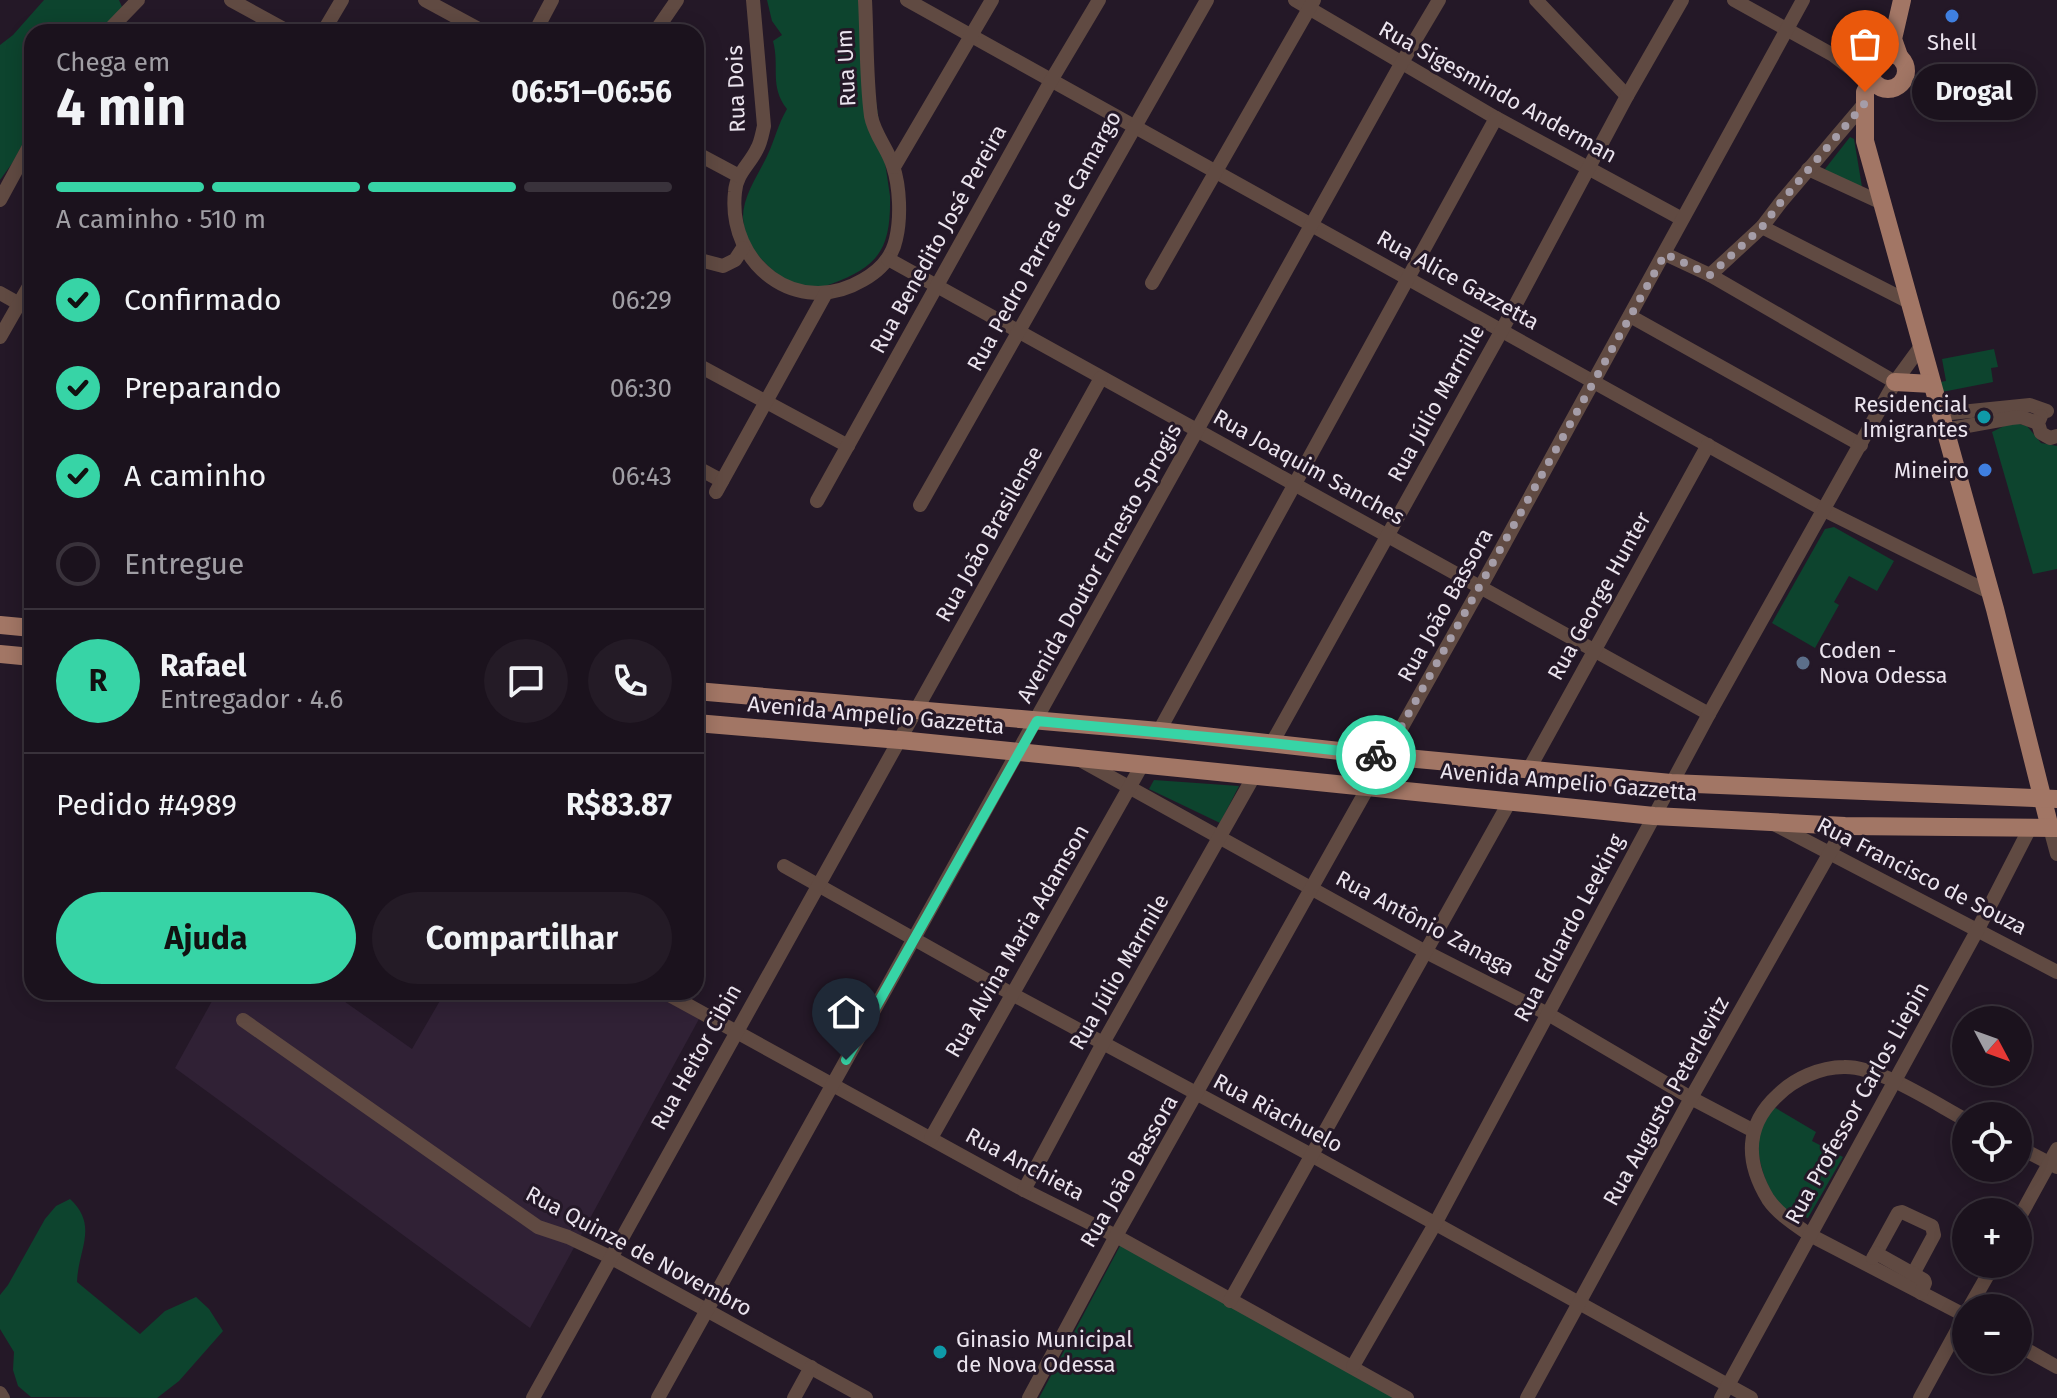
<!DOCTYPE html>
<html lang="pt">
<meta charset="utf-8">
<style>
:root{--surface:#1b121d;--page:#241b26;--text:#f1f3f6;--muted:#a09ea4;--line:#39323b;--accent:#37d4a6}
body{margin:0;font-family:"Fira Sans",sans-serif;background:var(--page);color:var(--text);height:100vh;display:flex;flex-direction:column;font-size:30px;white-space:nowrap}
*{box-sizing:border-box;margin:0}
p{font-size:26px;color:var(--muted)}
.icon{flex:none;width:44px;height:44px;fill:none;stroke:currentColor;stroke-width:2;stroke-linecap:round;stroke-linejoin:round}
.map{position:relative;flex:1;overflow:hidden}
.sheet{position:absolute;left:24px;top:24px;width:680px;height:976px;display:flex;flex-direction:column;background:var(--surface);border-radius:24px;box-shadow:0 4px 20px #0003,0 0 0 2px var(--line)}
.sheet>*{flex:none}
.needle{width:52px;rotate:131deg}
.controls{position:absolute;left:1952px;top:1006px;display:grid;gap:16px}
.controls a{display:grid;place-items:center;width:80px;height:80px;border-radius:50%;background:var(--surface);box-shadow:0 4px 20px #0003,0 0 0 2px var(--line);font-size:40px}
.pin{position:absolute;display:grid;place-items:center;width:68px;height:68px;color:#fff;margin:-82px -34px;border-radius:50% 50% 50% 0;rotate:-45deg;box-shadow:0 0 8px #0007}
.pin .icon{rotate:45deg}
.courier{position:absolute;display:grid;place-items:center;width:80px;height:80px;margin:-40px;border:6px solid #37d4a6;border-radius:50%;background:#fff;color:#222;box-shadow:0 2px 10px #0007}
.bubble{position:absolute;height:56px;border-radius:28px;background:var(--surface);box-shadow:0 4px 20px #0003,0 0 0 2px var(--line);font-size:26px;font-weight:700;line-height:56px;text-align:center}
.head em{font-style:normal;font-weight:700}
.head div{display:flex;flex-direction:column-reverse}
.head{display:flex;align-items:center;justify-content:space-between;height:136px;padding:0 32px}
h1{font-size:52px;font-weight:700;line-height:60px}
.bar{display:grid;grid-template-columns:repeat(4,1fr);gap:12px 8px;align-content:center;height:96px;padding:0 32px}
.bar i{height:10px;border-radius:6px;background:var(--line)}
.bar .active{background:var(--accent)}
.bar p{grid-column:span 4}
.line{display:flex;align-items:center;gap:20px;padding:0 32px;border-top:2px solid var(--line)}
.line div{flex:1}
.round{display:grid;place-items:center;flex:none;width:84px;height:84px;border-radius:42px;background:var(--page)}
ol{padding:0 32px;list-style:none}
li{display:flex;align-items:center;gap:24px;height:88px}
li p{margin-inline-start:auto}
li .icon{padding:8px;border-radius:50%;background:var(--accent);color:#111;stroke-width:4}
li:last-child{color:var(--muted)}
li i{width:44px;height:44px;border:4px solid var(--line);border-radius:50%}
.action{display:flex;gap:16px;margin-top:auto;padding:16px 32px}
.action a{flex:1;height:92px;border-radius:48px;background:var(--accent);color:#111;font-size:32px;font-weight:700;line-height:92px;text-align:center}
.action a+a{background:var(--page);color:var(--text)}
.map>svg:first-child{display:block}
.built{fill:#302135}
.green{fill:#0d442e}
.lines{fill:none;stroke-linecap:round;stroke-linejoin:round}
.minor{stroke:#604a42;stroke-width:14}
.major{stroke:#a27665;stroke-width:18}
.done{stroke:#a59da8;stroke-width:8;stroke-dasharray:0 14.4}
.route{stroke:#37d4a6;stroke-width:10}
.shop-dot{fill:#3f7fe0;stroke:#241827;stroke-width:3}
.culture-dot{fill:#0f9aa8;stroke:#241827;stroke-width:3}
.service-dot{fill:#5c6f8a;stroke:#241827;stroke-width:3}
.labels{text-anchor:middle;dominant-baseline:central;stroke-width:6;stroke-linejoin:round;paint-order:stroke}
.poi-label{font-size:22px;fill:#ebe4ee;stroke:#241827;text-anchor:end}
.street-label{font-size:22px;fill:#ebe4ee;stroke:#241827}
</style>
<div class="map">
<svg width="2057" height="1398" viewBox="0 0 2057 1398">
<rect width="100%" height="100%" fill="#241827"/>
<path class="built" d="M217,992H331L412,1049L445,992H676L705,1008L530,1328L175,1068Z"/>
<g class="green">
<path d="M44,0H119L122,7L102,32H32V126L13,162L0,180V45L13,35Z"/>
<path d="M767,0H861L890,196C891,248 880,266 831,284C822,287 812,292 802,290C796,289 791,284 786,281C765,265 744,246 743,217C743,195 759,174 768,154C775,139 778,124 787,109C769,86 780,67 773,41L782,35L772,21Z"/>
<path d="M1850,137L1854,139L1862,187L1827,172L1825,169Z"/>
<path d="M1994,349L1998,367L1991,368L1993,382L1942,392L1940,382L1946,381L1942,359Z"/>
<path d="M2012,422L2027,426L2041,443L2057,446V569L2033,574L1992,432Z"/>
<path d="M1834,527L1894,561L1877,591L1849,576L1834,602L1839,605L1815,648L1772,623L1825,529Z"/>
<path d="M1154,780L1239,786L1220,823L1149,789Z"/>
<path d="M1774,1107L1816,1132L1812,1141L1843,1157L1808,1218C1802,1216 1794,1216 1790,1213C1770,1203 1754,1156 1759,1135C1761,1126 1769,1116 1774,1107Z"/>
<path d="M70,1199C99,1226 78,1249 77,1282L140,1334L165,1311L196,1297L209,1309L223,1331L179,1381L157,1398L31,1397L18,1386L13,1370L14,1352L0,1329V1295L8,1285L45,1219L56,1206Z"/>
<path d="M1121,1244L1394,1398H1039Z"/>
</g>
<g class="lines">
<g class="minor">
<path d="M231,0L289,32"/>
<path d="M425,0L484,32"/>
<path d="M753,0L764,126C762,134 761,142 757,149C750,164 736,174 735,192C727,264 797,319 863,280C879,271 892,258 896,239C901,218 900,187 893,166C888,149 874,134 871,116C866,78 867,38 865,0"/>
<path d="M907,0L1824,510L1991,593"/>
<path d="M1295,0L1496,118L1682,219"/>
<path d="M1536,0L1627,96"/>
<path d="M1734,0L1833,55L1854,71L1870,75"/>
<path d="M107,32L138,0"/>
<path d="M323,32L342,0"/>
<path d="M535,32L552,0"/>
<path d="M655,32L677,0"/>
<path d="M1837,56L1872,62"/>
<path d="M696,153L739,176"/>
<path d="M894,167L992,0"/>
<path d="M1808,169L1882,203"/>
<path d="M0,200L32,141"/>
<path d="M1762,227L1909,302"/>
<path d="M1665,254L1710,275L1895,382"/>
<path d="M696,259L723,266L735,260L743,248"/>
<path d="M888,259L1709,714"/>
<path d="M1710,275L1762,227L1781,202L1865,103"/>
<path d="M1152,283L1314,0"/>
<path d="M0,293L32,311"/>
<path d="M1630,316L1861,445"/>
<path d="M0,337L32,281"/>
<path d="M696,364L848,446"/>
<path d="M1941,414L2030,405L2047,411"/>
<path d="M2041,416L2038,423L2041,433L2050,438L2057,436"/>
<path d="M1945,430L2011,418L2021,417L2038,423"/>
<path d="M696,467L722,481"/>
<path d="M716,492L826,293"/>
<path d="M817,501L1052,79L1099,0"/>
<path d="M920,505L1207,0"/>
<path d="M1159,731L1496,118"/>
<path d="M1272,743L1502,330L1627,96L1682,0"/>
<path d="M1080,760L1426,952L1548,1014L1691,1098L1752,1130"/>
<path d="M1529,769L1708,445"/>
<path d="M1774,824L2057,972"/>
<path d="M2050,828L2057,854"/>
<path d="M784,866L1012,994L1313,1156L1751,1398"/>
<path d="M664,992L1024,1190L1116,1236L1407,1398"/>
<path d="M243,1020L538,1227L568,1237L610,1257L866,1398"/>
<path d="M1966,1120C1934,1103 1879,1066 1844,1067C1820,1067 1794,1079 1778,1095C1745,1125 1745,1161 1768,1199C1778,1214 1796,1225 1810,1235L1966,1316"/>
<path d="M931,1138L1142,765"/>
<path d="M2018,1147L2057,1167"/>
<path d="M1024,1190L1103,1043L1254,776"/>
<path d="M2018,1220L2057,1149"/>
<path d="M1876,1253L1898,1213L1902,1212L1932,1226L1934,1235L1913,1274"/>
<path d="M1873,1258L1876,1253L1924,1280L1925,1283L1921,1293"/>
<path d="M1230,1301L1510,801"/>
<path d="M1969,1308L1994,1264"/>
<path d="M2018,1345L2057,1367"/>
<path d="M1353,1366L1435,1224L1709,714L1895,382L1922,345"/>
<path d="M0,1393L3,1398"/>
<path d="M533,1398L1101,378"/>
<path d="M658,1398L1401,64L1439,0"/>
<path d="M794,1398L811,1367"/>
<path d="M1029,1398L1116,1236L1480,588L1803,0"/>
<path d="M1527,1398L1691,1098L1845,826"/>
<path d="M1721,1398L1978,929L2030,828"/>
<path d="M1920,1398L1966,1314"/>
</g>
<g class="major">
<circle cx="1888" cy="71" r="18"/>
<path d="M1899,56L1893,39L1902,0"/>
<path d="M1872,79L1865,92V141L1995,609L2050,828"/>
<path d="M1895,382L1932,384"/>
<path d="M0,625L32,628"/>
<path d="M0,654L32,657"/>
<path d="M696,691L1159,731L1385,756L1671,783L2057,799"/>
<path d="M696,723L900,740L1654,816L1845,826L2057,828"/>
</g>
</g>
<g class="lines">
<path class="done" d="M1376,755L1385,756L1665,254L1710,275L1762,227L1781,202L1865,103V92"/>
<path class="route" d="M846,1060L1037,721L1272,743L1376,755"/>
</g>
<g class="shop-dot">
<circle cx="1952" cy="16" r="8"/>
<circle cx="1985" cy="470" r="8"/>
</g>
<g class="culture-dot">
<circle cx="1984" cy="417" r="8"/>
<circle cx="940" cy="1352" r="8"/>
</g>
<circle class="service-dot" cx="1803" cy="663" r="8"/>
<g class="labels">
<g class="poi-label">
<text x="1952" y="42" text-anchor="middle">Shell</text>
<text x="1968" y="404">Residencial<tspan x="1968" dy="25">Imigrantes</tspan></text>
<text x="1969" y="470">Mineiro</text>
<text x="1819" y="650" text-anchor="start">Coden -<tspan x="1819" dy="25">Nova Odessa</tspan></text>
<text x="956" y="1339" text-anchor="start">Ginasio Municipal<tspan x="956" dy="25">de Nova Odessa</tspan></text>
</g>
<g class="street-label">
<text transform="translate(846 68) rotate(-93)">Rua Um</text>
<text transform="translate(736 89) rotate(-92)">Rua Dois</text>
<text transform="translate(1498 92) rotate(29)">Rua Sigesmindo Anderman</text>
<text transform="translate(938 239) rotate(-61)">Rua Benedito José Pereira</text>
<text transform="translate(1044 241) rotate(-61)">Rua Pedro Parras de Camargo</text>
<text transform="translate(1458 280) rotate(29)">Rua Alice Gazzetta</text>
<text transform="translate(1436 403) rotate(-61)">Rua Júlio Marmile</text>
<text transform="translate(1309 467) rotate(29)">Rua Joaquim Sanches</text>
<text transform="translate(989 534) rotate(-61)">Rua João Brasilense</text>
<text transform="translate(1099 563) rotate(-61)">Avenida Doutor Ernesto Sprogis</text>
<text transform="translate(1599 596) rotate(-61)">Rua George Hunter</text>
<text transform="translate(1445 605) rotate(-61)">Rua João Bassora</text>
<text transform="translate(876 715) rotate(5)">Avenida Ampelio Gazzetta</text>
<text transform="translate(1569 782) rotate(5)">Avenida Ampelio Gazzetta</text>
<text transform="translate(1922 876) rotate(27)">Rua Francisco de Souza</text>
<text transform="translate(1425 923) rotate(28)">Rua Antônio Zanaga</text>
<text transform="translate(1569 928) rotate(-62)">Rua Eduardo Leeking</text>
<text transform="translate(1017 941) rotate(-60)">Rua Alvina Maria Adamson</text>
<text transform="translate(1119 972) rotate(-60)">Rua Júlio Marmile</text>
<text transform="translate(696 1057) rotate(-61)">Rua Heitor Cibin</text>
<text transform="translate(1666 1101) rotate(-61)">Rua Augusto Peterlevitz</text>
<text transform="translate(1857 1103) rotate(-61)">Rua Professor Carlos Liepin</text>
<text transform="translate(1278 1113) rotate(28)">Rua Riachuelo</text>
<text transform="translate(1025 1164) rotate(28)">Rua Anchieta</text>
<text transform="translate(1129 1171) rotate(-60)">Rua João Bassora</text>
<text transform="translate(639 1251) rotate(28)">Rua Quinze de Novembro</text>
</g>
</g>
</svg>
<div class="controls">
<a><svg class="needle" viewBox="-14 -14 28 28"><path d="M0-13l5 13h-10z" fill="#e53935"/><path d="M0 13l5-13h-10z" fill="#a09ea4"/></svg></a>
<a><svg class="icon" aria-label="locate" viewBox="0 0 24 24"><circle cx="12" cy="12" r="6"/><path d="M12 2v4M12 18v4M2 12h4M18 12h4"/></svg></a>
<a>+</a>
<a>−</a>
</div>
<div class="pin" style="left:1865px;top:92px;background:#ea580c"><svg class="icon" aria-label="bag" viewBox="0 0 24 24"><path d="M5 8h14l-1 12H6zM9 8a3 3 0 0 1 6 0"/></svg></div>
<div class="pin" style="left:846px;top:1060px;background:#1f2937"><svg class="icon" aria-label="home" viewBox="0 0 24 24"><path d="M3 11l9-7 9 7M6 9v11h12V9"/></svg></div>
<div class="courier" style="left:1376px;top:755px"><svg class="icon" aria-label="bike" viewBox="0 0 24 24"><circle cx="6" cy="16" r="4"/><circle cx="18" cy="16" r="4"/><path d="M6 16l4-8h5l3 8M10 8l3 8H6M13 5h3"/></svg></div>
<div class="bubble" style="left:1912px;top:64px;width:124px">Drogal</div>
<section class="sheet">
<div class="head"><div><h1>4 min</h1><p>Chega em</p></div><em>06:51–06:56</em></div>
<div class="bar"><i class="active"></i><i class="active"></i><i class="active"></i><i></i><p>A caminho · 510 m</p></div>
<ol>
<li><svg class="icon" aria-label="check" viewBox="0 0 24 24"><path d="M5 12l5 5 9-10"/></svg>Confirmado<p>06:29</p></li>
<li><svg class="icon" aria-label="check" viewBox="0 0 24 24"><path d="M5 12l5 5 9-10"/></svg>Preparando<p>06:30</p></li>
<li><svg class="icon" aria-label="check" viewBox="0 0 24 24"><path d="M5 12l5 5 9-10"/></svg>A caminho<p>06:43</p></li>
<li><i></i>Entregue</li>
</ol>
<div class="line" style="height:144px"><b class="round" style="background:var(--accent);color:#111">R</b><div><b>Rafael</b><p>Entregador · 4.6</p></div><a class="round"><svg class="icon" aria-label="chat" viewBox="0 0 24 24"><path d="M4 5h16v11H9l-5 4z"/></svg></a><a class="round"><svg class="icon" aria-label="phone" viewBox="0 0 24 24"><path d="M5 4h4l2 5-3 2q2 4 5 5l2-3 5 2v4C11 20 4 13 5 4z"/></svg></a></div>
<div class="line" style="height:104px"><div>Pedido #4989</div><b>R$83.87</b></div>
<div class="action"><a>Ajuda</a><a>Compartilhar</a></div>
</section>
</div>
